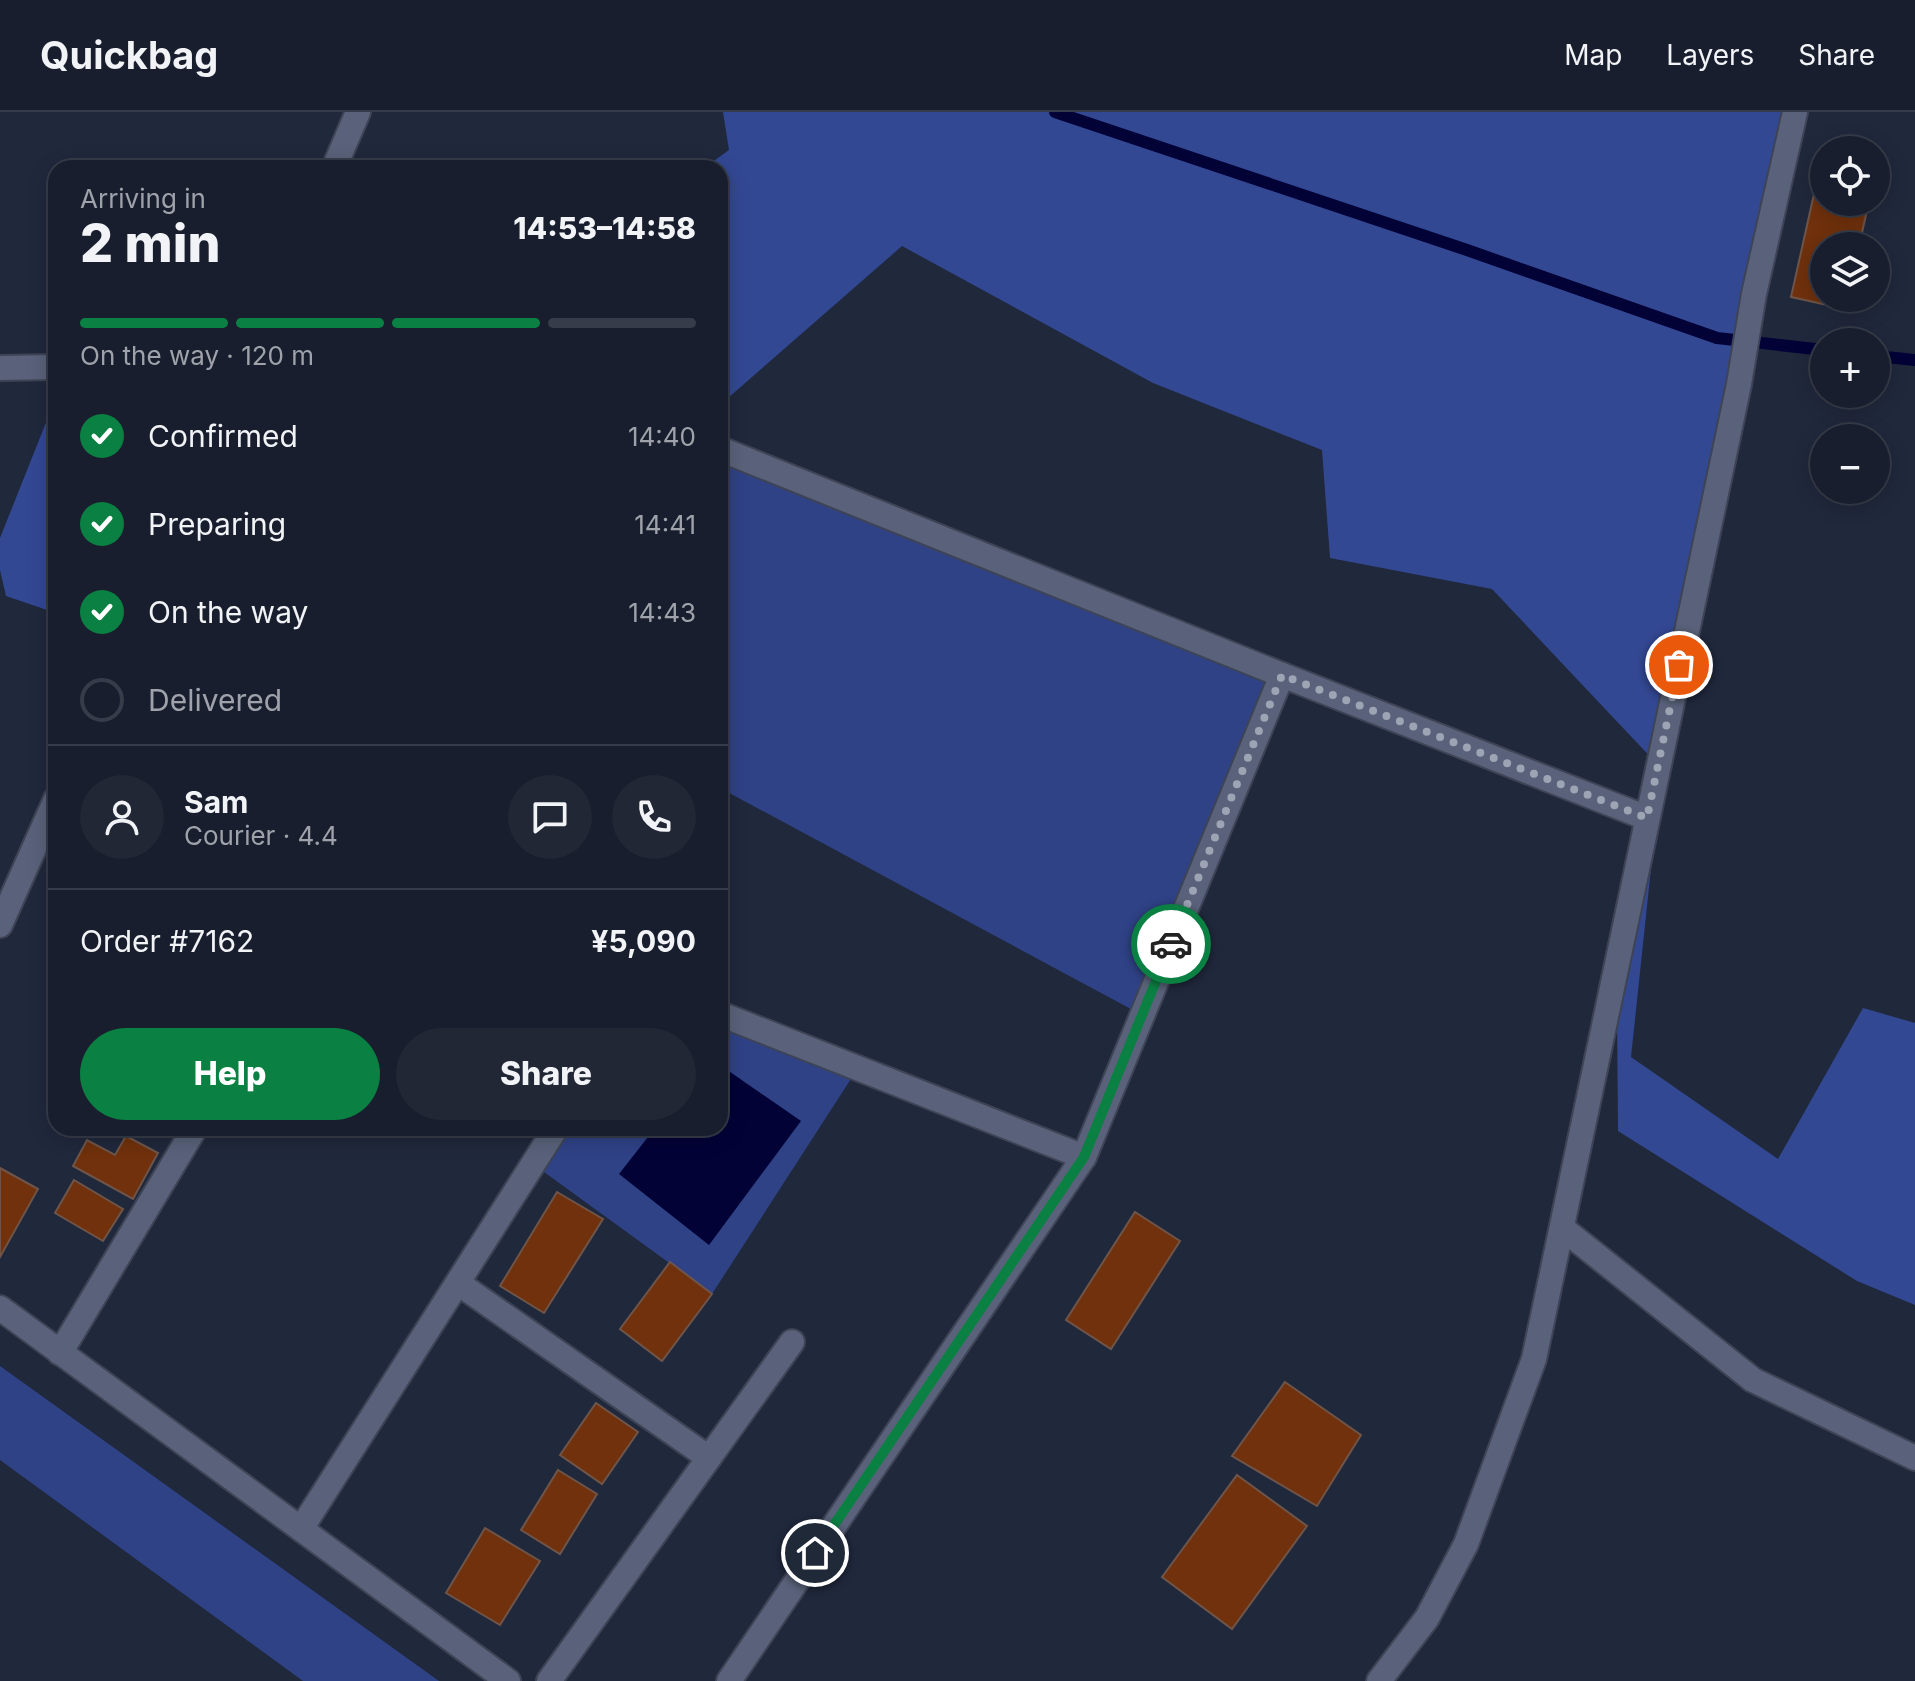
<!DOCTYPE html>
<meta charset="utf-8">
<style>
:root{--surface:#181e2d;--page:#212735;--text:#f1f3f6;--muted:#9fa2aa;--line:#363c49;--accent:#0b8043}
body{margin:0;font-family:Inter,sans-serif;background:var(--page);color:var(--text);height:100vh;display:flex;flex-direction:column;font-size:30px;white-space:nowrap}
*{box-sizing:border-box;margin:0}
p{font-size:26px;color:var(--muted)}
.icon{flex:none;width:44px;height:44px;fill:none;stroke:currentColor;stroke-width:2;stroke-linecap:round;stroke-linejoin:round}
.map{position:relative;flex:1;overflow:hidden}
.panel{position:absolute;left:48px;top:48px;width:680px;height:976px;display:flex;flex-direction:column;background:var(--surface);border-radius:24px;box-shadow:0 4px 20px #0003,0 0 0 2px var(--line)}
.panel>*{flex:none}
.buttons{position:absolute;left:1810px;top:24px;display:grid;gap:16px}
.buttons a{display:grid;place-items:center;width:80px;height:80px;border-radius:50%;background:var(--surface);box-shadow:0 4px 20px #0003,0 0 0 2px var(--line);font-size:40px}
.pin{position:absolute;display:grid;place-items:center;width:68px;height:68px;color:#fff;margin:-34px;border:4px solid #fff;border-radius:50%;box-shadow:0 2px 8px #0007}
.courier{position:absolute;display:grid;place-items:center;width:80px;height:80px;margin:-40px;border:6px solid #0b8043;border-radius:50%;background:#fff;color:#222;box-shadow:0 2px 10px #0007}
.overview em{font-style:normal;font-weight:800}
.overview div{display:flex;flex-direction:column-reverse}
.overview{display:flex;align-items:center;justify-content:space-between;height:136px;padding:0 32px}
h1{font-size:52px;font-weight:800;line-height:60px}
.bar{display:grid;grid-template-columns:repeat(4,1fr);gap:12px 8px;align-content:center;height:96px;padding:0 32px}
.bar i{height:10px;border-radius:6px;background:var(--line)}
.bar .current{background:var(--accent)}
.bar p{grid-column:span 4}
.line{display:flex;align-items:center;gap:20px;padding:0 32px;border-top:2px solid var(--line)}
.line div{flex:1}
.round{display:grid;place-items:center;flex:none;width:84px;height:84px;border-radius:42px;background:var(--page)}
ol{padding:0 32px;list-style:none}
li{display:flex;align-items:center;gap:24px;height:88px}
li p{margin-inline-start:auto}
li .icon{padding:8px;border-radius:50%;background:var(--accent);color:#fff;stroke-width:4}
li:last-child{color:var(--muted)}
li i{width:44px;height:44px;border:4px solid var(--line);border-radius:50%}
.primary-button{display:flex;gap:16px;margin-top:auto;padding:16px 32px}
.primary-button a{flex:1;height:92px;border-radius:48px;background:var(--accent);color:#fff;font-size:32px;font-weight:800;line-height:92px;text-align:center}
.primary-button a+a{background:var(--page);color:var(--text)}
header{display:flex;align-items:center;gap:48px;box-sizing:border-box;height:112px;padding:0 40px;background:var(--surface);border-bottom:2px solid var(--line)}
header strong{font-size:38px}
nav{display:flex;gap:44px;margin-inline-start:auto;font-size:28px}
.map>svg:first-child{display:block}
.green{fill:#2f4286}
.forest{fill:#334893}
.water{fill:#030237}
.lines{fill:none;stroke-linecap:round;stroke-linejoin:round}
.stream{stroke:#030237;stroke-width:12}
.building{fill:#70310c;stroke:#6f5549;stroke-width:2}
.minor-casing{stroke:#3e4455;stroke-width:28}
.tertiary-casing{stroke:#3e4455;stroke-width:28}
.minor{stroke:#59627a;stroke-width:24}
.tertiary{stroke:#59627a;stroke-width:24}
.done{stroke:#9da4b4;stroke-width:8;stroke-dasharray:0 14.4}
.route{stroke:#0b8043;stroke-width:10}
</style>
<header>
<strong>Quickbag</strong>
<nav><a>Map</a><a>Layers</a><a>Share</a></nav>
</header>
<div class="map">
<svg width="1915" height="1569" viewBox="0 0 1915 1569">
<rect width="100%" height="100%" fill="#20283c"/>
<g class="green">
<path d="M720,337L1282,563L1142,903L720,676Z"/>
<path d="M720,902L858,956L712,1182L533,1052L556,1016H720Z"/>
<path d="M0,1254L439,1569H303L0,1348Z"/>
</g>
<g class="forest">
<path d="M723,0H1781L1666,615L1631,945L1778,1047L1863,896L1915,911V1193L1857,1169L1618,1019L1617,896L1658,653L1492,477L1330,446L1322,338L1153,271L902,134L720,293V56H704L729,38Z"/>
<path d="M56,296V501L6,484L0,458V426L51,298Z"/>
</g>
<path class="water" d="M720,953L801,1009L709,1133L619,1062L655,1016H720Z"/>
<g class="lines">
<g class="stream">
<path d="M1055,0L1467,138L1717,226L1824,238"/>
<path d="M1876,244L1915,248"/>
</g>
</g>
<g class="building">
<path d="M1814,82L1824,84V90H1850L1868,94L1859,134H1824V186H1847L1845,197L1791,185Z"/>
<path d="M126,1024L158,1041L133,1087L73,1054L87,1028L115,1043Z"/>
<path d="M0,1056L38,1077L0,1145Z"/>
<path d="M74,1068L123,1097L103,1129L55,1101Z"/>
<path d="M557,1080L603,1107L544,1201L500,1174Z"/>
<path d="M1135,1100L1180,1129L1111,1237L1066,1208Z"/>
<path d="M670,1150L712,1182L662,1249L620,1217Z"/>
<path d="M1285,1270L1361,1323L1317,1394L1232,1344Z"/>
<path d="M596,1291L638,1320L602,1372L560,1343Z"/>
<path d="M558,1358L597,1382L560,1442L521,1418Z"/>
<path d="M1237,1363L1307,1414L1232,1517L1162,1465Z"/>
<path d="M485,1416L540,1449L500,1513L446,1481Z"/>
</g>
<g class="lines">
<g class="minor-casing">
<g id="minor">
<path d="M334,56L358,0"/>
<path d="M0,256L56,255"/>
<path d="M720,337L1282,563L1647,706"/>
<path d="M0,813L56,687"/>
<path d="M720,902L1084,1045"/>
<path d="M1562,1116L1753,1268L1915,1346"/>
<path d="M458,1171L709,1346"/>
<path d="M60,1241L195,1016"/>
<path d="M301,1417L556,1016"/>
<path d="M549,1569L792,1230"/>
<path d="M729,1569L1084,1045L1282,563"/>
<path d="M1379,1569L1427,1506L1466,1432L1534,1247L1739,272L1754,182L1795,0"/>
</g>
</g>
<g class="tertiary-casing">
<path id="tertiary" d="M0,1196L508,1569"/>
</g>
<use href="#minor" class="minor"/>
<use href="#tertiary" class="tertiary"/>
</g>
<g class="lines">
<path class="done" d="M1171,832L1282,563L1647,706L1679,553"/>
<path class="route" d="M815,1441L1084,1045L1171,832"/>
</g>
</svg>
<div class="buttons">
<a><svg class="icon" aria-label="locate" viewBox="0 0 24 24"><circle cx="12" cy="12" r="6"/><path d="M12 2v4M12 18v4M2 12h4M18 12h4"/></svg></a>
<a><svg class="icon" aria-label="layers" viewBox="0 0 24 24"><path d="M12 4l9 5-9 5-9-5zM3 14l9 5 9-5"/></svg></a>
<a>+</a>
<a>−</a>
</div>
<div class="pin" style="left:1679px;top:553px;background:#ea580c"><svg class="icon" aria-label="bag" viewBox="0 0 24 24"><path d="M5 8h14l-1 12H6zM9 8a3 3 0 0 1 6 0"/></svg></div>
<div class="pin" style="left:815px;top:1441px;background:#1f2937"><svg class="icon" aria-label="home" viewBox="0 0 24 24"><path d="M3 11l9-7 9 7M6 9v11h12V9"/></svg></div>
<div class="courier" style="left:1171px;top:832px"><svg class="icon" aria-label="car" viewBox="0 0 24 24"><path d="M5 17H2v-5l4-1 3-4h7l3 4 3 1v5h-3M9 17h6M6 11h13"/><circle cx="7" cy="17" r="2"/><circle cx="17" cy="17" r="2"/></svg></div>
<section class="panel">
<div class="overview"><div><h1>2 min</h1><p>Arriving in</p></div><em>14:53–14:58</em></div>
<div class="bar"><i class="current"></i><i class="current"></i><i class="current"></i><i></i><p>On the way · 120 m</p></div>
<ol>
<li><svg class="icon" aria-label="check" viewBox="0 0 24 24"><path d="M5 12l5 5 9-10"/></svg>Confirmed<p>14:40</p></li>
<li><svg class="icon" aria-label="check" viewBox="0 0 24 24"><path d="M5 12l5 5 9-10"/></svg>Preparing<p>14:41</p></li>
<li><svg class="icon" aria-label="check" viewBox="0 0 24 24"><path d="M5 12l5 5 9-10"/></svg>On the way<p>14:43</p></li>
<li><i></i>Delivered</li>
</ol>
<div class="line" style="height:144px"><a class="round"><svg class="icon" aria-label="person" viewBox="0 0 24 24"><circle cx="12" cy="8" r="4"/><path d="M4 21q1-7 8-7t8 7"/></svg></a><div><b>Sam</b><p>Courier · 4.4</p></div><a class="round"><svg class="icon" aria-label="chat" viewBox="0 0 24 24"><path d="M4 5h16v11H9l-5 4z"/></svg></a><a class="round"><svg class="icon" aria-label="phone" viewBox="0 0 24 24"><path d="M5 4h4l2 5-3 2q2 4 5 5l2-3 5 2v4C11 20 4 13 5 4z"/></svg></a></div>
<div class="line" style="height:104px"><div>Order #7162</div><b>¥5,090</b></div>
<div class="primary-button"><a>Help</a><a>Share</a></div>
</section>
</div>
